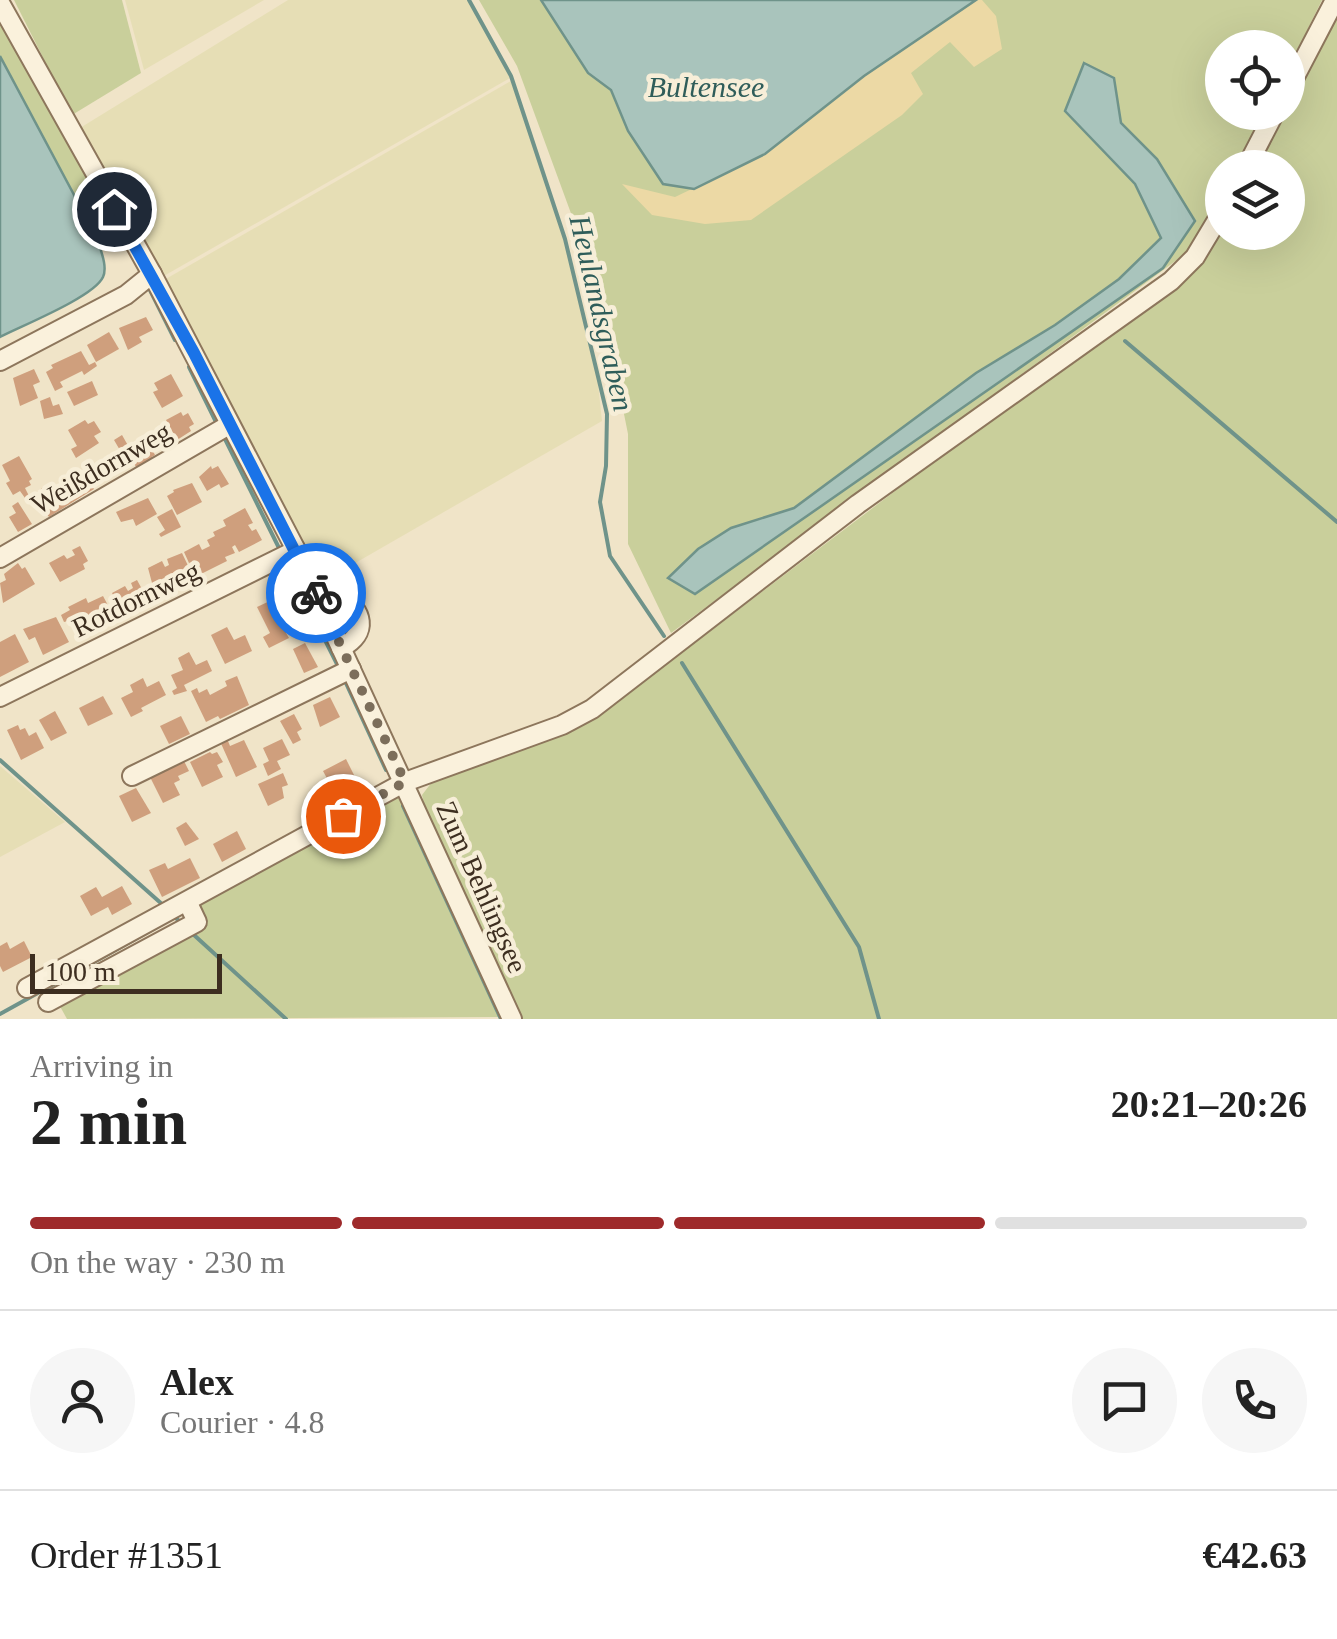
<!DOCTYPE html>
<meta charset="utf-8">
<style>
:root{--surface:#fff;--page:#f6f6f6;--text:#222;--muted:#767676;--line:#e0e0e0;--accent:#9e2a2b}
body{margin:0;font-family:"Times New Roman",serif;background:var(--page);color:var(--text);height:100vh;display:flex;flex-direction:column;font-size:38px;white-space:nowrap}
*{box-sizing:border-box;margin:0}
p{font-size:32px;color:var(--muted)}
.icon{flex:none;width:55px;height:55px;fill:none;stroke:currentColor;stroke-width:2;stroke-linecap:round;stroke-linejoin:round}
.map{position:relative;height:1019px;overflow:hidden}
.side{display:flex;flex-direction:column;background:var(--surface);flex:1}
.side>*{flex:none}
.fabs{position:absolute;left:1205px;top:30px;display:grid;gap:20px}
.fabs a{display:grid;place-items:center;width:100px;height:100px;border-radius:50%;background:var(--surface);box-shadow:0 10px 40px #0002;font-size:50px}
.scale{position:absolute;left:30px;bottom:25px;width:192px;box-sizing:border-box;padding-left:10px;border:5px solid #3d2e20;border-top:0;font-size:28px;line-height:35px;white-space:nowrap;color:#3d2e20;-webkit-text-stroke:8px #f7eed8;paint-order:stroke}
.pin{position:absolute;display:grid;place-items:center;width:85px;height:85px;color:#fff;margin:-42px;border:5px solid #fff;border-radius:50%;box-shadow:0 2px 10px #0007}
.courier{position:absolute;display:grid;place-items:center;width:100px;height:100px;margin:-50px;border:8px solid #1a73e8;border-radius:50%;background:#fff;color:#222;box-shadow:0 2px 12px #0007}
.overview em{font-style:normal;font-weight:600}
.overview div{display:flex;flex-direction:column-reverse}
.overview{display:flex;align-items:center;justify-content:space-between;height:170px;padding:0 30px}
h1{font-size:65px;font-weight:600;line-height:75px}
.bar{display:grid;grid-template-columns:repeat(4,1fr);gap:15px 10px;align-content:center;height:120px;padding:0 30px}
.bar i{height:12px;border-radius:8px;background:var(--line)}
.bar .current{background:var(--accent)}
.bar p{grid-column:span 4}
.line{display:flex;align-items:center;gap:25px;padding:0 30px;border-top:2px solid var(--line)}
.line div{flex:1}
.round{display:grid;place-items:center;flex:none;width:105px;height:105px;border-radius:52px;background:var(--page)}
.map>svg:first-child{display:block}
.farmland{fill:#e6deb5}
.green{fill:#c9cf9b}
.sand{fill:#ecd9a5}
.water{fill:#a9c4bc;stroke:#6f938a;stroke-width:2.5}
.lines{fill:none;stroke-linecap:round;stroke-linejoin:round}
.stream{stroke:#6f938a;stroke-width:4}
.building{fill:#cf9f7d}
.minor-casing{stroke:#8d765c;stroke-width:22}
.minor{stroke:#faf1dc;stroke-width:18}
.done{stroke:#7c6e5b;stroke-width:10;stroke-dasharray:0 18}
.route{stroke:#1a73e8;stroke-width:12}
.labels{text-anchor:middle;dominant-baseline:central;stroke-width:9;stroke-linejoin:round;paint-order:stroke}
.street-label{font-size:28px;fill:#3d2e20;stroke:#f7eed8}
.water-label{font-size:30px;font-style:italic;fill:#2f5d5a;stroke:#f7eed8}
</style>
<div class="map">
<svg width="1337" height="1019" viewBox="0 0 1337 1019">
<rect width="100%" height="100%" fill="#f0e4c8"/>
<g class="farmland">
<path d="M125,0H264L144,70Z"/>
<path d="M288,0H470L510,78L162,277L80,128Z"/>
<path d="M511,81L566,240L596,365L602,421L324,581L164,280Z"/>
<path d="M0,766L65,822L0,857Z"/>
</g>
<g class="green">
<path d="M14,0H122L141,73L72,115Z"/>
<path d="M479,0H1322L1288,69V48H1222V112L1265,113L1237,167L1222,168V197L1189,251L671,633L628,544V434L613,359L598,318L576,227L517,66Z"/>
<path d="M0,12L117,231L97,238L0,56Z"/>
<path d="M1337,15V1019H522L424,804L422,795L432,782L571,731L595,718L1030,389L1182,282L1202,262L1222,229V232H1288V168L1256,167Z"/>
<path d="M402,793L500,1017L67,1019L56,999L198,924L192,908Z"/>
</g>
<path class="sand" d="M976,0H982L996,16L1002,49L974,67L950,42L911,73L923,94L902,115L751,220L705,224L652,215L622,184L675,197L765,154L864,76Z"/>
<g class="water">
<path d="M541,0H976L864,76L765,154L694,189L663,184L628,131L611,90L588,73Z"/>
<path d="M0,56L97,238C100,249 108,266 103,277C94,297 21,326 0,337Z"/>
<path d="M1084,63L1114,78L1121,123L1157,159L1195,221L1163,268L695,594L668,578L698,549L731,528L794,508L976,373L1055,325L1119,279L1161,238L1135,184L1065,111Z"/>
</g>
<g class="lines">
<g class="stream">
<path d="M469,0L511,76L565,239L607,414L606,466L600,502L610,556L664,636"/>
<path d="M149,288L175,340"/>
<path d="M1125,341L1337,522"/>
<path d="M189,367L217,424"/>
<path d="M224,437L279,548"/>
<path d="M287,563L316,621"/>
<path d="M322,634L338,666"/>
<path d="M682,663L859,947L879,1019"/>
<path d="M345,681L386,770"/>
<path d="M0,760L163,905"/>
<path d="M403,806L501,1019"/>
<path d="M194,935L286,1019"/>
<path d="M0,1014L175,917L178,920"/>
</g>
</g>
<g class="building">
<path d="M146,317L153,330L139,337L142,342L128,350L119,328Z"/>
<path d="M109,332L119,349L96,362L87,345Z"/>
<path d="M81,351L89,365L95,362L97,366L84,375L82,371L60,382L63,387L55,391L46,372L53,368L51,365Z"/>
<path d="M34,369L40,382L33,385L38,398L20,406L13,378Z"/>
<path d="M171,374L183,396L162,408L153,392L158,390L154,383Z"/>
<path d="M92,381L98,395L74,406L67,392Z"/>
<path d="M50,397L53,406L59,404L63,414L44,419L40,401Z"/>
<path d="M181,412L183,416L188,413L194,424L189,427L191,431L177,440L166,420Z"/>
<path d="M85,420L88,424L94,421L101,432L94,436L99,443L76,458L71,449L77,446L68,430Z"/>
<path d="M122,435L130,449L147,440L155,455L152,457L154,461L136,467L129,454L124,457L114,440Z"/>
<path d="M19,456L32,479L29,481L31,485L25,488L29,496L25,498L20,491L13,495L6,483L10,481L2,465Z"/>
<path d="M211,466L212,469L218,466L229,484L221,488L219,484L207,491L199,477Z"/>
<path d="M74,472L77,477L83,473L94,489L49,517L33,495L45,486L51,494L64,485L67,489L71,486L66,477Z"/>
<path d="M192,483L202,502L177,515L167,496L174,492L173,490Z"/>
<path d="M148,498L157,514L136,526L133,519L121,522L116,512Z"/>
<path d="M18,502L32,524L18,532L9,517L16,513L12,506Z"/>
<path d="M245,508L253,523L248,525L252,531L256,529L262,540L239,552L235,545L232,547L235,553L225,557L227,561L201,574L194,561L189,563L184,552L199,544L202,550L210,546L207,540L215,536L213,532L226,526L223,520Z"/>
<path d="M172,509L181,527L161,537L159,534L165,530L157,517Z"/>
<path d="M80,546L88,561L83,564L85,569L60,582L49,563L64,555L67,559L75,555L72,550Z"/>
<path d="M182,553L192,574L176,588L155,594L148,568L162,561L165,567L169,565L167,559Z"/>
<path d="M18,563L22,569L25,567L35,584L3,603L0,583L6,580L4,574Z"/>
<path d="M137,580L148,600L119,622L110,603L116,601L112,593L125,586L128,591L133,588L131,583Z"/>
<path d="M103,596L111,611L103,620L105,625L83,636L78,628L85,624L82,617L64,622L61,615L70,610L68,607L86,598L88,603Z"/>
<path d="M274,599L282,614L294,609L302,625L286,633L289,638L269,648L263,637L270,633L257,607Z"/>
<path d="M56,617L69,642L43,655L35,637L29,640L23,629Z"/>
<path d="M227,627L234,640L245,635L252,651L225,664L211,635Z"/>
<path d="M15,634L29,662L0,677V642Z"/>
<path d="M305,643L318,667L304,673L293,649Z"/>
<path d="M189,652L196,665L207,660L212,671L184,685L187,691L174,695L172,691L177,688L171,675L183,670L178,658Z"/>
<path d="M237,676L249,705L220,719L218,716L206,722L191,691L197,688L199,693L207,689L210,695L227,686L225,681Z"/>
<path d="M143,678L147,687L159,681L166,695L141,708L143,711L131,717L121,698L133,692L130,685Z"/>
<path d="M103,696L113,714L88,726L79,708Z"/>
<path d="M330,697L340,717L320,727L313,705Z"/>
<path d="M55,711L67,733L51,741L39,720Z"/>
<path d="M294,714L302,729L297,732L301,740L293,744L280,721Z"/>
<path d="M181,716L190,734L169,744L160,726Z"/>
<path d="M18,725L20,730L25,728L29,736L36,732L44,748L21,760L7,730Z"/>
<path d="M226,736L230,746L244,740L257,767L236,777L219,739Z"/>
<path d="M282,739L290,755L277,761L281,769L268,776L263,764L269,761L263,748Z"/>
<path d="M210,752L212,754L217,752L223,762L217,765L223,777L202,787L190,762Z"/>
<path d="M346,759L359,785L342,793L336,781L330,784L323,771Z"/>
<path d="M184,761L189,771L178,776L180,780L174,783L180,795L163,803L149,775Z"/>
<path d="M283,773L288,785L282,787L284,798L268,806L258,784Z"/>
<path d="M136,788L151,813L132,822L119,796Z"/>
<path d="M186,822L199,839L185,846L176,828Z"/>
<path d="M237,831L246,849L222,862L213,844Z"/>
<path d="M190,858L200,878L162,897L149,870L165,863L168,869Z"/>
<path d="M122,886L132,904L112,915L108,907L91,916L80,896L96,887L102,897Z"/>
<path d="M24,941L32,957L3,972L0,966V946L7,942L10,949Z"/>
</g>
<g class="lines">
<g class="minor-casing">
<g id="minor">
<path d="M0,3L152,274L296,550L512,1019"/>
<path d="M1288,90L1335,0"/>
<path d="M1246,168L1275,112"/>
<path d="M0,361L126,295L152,274"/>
<path d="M0,558L229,425"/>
<path d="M316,595H338C364,610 369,633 341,648"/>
<path d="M0,697L296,550"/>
<path d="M132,776L351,669"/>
<path d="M27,988L405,782L562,725L592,709L858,504L1171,281L1195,257L1222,212"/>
<path d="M48,1002L197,922L188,903"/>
</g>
</g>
<use href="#minor" class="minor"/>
</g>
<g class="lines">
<path class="done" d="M316,593L405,782L343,816"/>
<path class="route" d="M114,209L194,353L316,593"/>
</g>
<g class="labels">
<g class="street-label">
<text transform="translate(101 468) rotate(-30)">Weißdornweg</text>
<text transform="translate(136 599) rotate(-26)">Rotdornweg</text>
<text transform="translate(482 887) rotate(66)">Zum Behlingsee</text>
</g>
<g class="water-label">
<text x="706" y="86">Bultensee</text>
<text transform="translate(602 313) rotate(77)">Heulandsgraben</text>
</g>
</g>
</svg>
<div class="fabs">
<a><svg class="icon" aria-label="locate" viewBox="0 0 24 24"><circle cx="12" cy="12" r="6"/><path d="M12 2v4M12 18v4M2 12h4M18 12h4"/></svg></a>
<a><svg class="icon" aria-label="layers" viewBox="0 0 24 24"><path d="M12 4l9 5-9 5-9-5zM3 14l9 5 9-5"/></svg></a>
</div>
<div class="scale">100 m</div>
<div class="pin" style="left:343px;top:816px;background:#ea580c"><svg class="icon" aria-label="bag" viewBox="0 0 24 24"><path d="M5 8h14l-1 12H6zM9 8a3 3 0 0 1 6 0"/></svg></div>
<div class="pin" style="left:114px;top:209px;background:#1f2937"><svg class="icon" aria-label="home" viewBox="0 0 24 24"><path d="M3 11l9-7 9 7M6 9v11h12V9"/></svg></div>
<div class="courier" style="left:316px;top:593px"><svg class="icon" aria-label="bike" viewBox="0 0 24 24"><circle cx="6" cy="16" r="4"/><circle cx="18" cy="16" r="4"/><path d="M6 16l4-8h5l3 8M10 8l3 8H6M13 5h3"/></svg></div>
</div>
<section class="side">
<div class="overview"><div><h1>2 min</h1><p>Arriving in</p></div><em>20:21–20:26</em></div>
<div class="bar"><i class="current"></i><i class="current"></i><i class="current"></i><i></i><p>On the way · 230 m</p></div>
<div class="line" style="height:180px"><a class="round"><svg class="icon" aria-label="person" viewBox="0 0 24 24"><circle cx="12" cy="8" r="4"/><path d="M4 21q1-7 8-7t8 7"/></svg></a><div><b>Alex</b><p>Courier · 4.8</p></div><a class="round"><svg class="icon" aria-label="chat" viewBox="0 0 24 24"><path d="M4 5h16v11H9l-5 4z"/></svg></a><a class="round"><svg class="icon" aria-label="phone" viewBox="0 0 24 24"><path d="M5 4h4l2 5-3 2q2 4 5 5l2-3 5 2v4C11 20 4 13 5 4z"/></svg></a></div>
<div class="line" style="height:130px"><div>Order #1351</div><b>€42.63</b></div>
</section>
